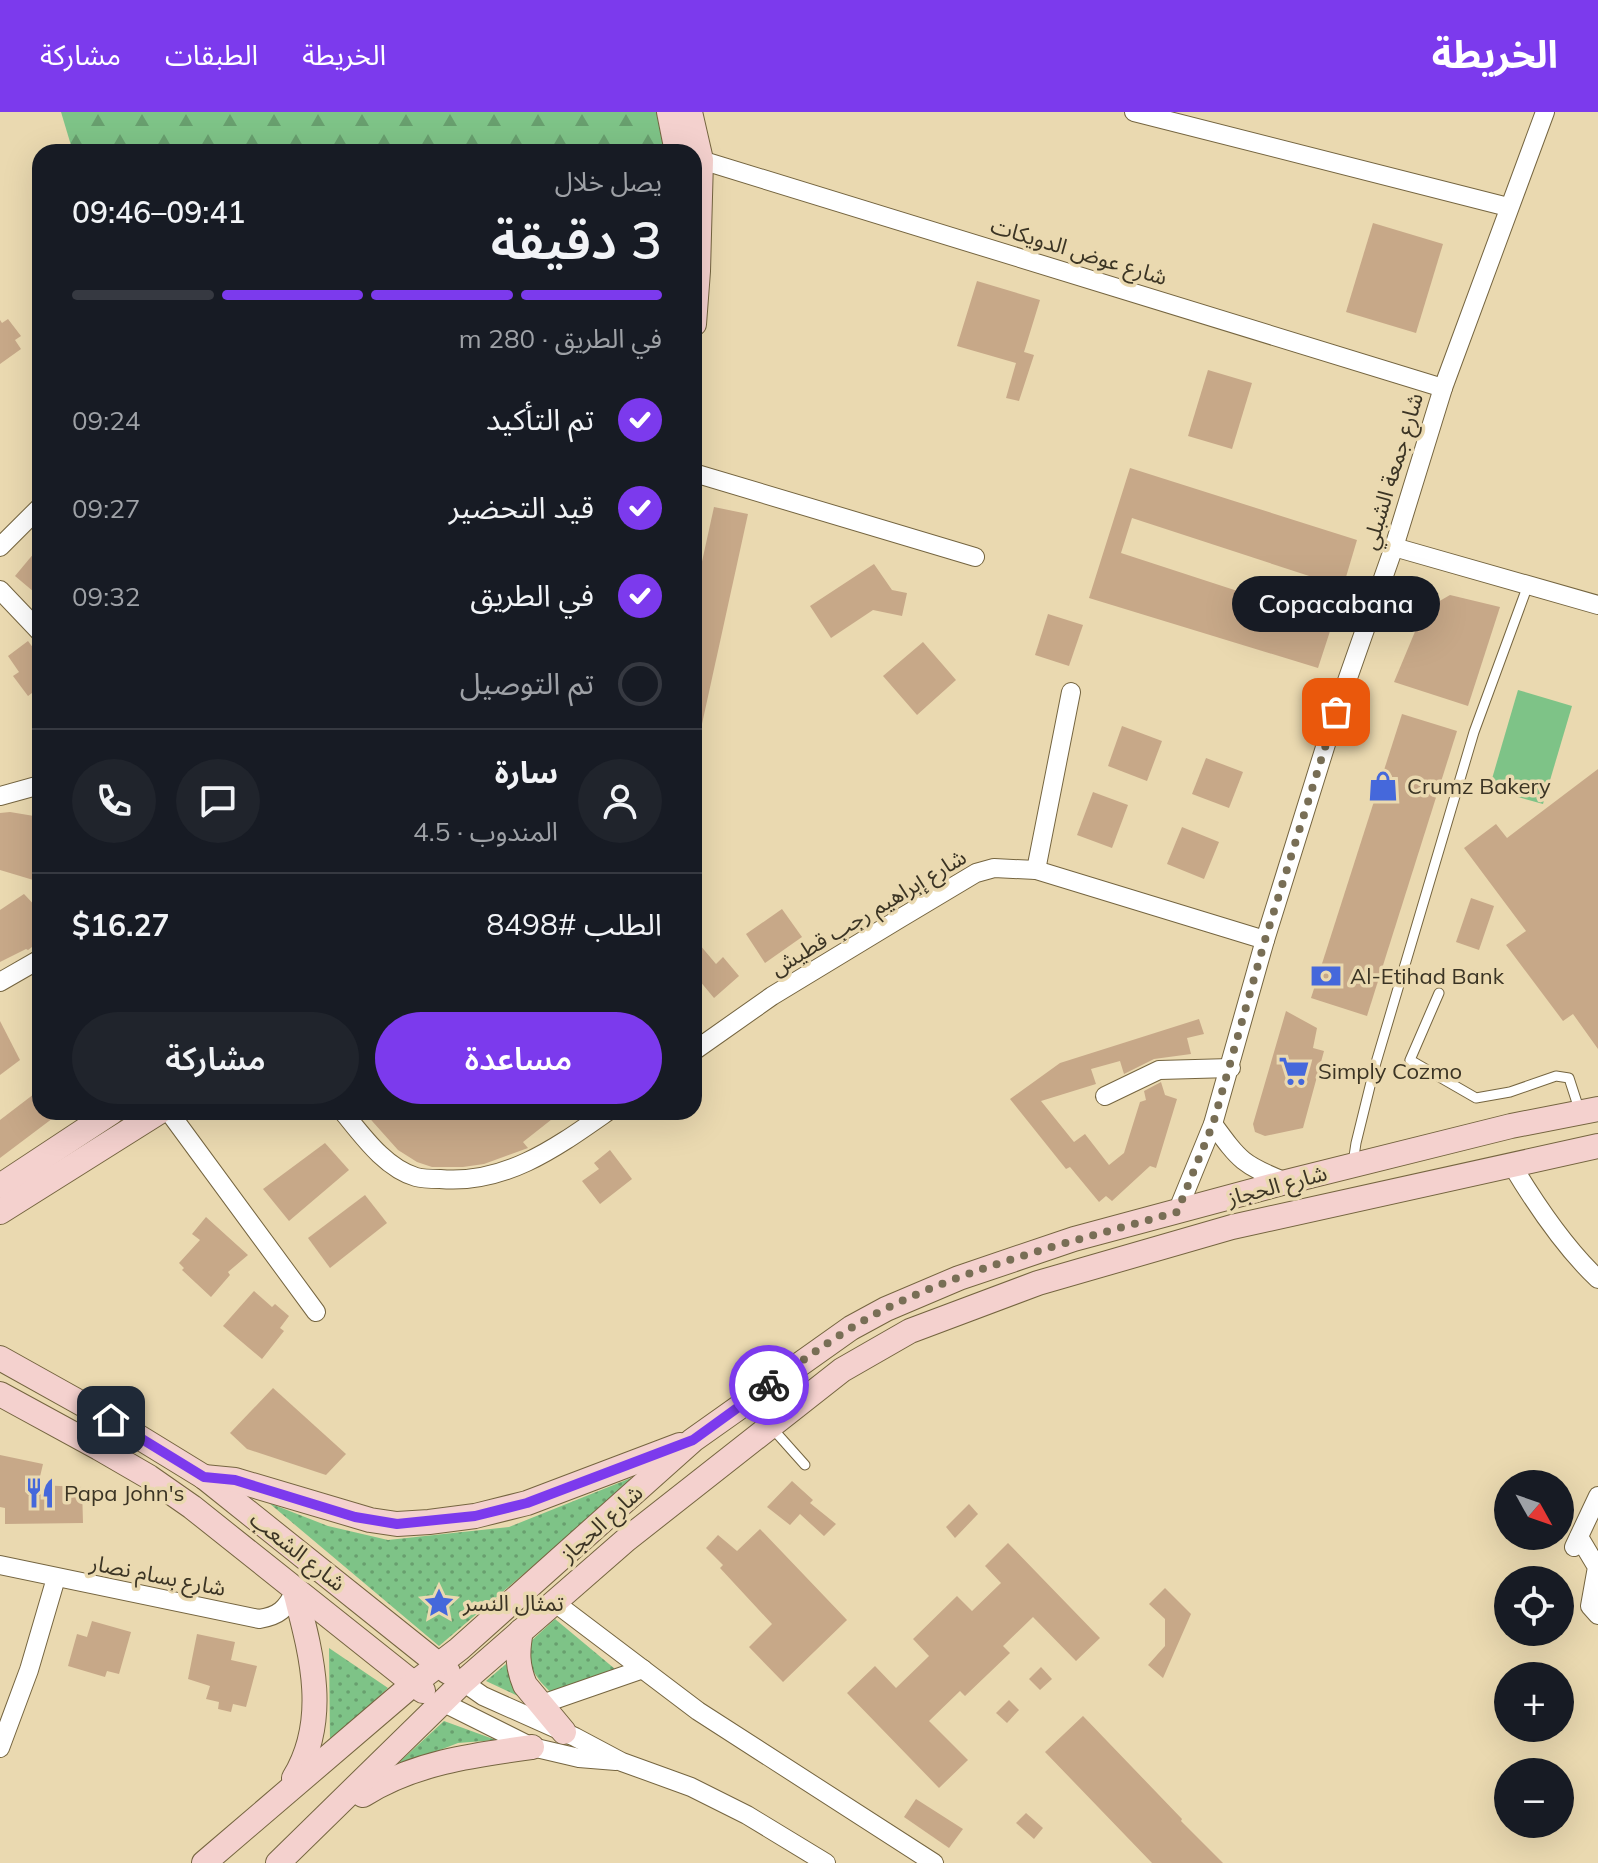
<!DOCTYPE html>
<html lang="ar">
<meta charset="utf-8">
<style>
:root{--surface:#171b24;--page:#20242c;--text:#f1f3f6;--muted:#9ea1a6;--line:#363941;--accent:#7c3aed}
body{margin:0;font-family:Mulish,"Noto Sans Arabic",sans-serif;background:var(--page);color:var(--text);direction:rtl;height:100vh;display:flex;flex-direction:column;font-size:30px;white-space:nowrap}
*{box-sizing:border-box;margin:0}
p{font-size:26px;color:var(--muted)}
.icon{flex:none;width:44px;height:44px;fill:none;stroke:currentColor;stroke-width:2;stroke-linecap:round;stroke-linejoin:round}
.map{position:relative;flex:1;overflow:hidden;direction:ltr}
.sheet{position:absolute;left:32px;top:32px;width:670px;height:976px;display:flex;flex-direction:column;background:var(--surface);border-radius:24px;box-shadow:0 8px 32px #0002;direction:rtl}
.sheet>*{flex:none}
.needle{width:52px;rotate:130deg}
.tools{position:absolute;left:1494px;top:1358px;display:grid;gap:16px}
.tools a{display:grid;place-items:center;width:80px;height:80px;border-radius:50%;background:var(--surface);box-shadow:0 8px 32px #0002;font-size:40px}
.pin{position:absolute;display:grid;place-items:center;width:68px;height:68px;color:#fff;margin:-34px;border-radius:16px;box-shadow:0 4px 12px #0006}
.courier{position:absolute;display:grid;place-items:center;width:80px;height:80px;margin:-40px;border:6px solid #7c3aed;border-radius:50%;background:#fff;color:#222;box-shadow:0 2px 10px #0007}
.bubble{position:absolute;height:56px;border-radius:28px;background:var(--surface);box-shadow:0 8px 32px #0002;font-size:26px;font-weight:600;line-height:56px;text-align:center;direction:rtl}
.head em{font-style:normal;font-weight:600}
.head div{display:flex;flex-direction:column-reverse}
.head{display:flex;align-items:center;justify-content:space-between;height:136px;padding:0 40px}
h1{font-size:52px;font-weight:600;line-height:60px}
.bar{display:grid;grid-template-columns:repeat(4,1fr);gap:12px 8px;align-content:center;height:96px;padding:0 40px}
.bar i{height:10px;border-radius:6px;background:var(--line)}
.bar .current{background:var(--accent)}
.bar p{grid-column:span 4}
.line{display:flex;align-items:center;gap:20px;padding:0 40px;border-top:2px solid var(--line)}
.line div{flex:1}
.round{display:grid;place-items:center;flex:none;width:84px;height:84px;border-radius:42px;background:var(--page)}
ol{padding:0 40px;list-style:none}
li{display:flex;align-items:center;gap:24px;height:88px}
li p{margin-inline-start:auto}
li .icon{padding:8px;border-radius:50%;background:var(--accent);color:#fff;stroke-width:4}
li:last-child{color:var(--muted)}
li i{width:44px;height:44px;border:4px solid var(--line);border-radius:50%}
.action{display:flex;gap:16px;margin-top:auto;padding:16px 40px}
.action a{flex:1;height:92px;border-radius:48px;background:var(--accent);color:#fff;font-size:32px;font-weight:600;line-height:92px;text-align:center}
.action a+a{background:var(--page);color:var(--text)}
header{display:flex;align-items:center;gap:48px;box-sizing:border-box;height:112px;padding:0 40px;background:var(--accent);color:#fff}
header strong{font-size:38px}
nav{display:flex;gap:44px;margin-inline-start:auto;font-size:28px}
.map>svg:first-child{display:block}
.grass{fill:url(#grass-dots)}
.forest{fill:url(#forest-firs)}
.pitch{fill:#7ec387}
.building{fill:#c7a888}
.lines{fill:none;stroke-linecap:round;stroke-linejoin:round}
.lane-casing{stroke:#756540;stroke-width:11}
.street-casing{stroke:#756540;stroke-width:20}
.secondary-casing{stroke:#756540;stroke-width:26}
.lane{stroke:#fff;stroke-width:9}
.street{stroke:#fff;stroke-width:18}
.secondary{stroke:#f4d1ce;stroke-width:24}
.done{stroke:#786e55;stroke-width:8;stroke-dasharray:0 14.4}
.route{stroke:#7c3aed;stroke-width:10}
.labels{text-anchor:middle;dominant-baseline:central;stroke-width:7;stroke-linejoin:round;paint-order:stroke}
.street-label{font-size:22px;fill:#3b3424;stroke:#ead9b0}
.poi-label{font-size:22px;fill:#3b3424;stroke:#ead9b0;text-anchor:start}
</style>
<header>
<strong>الخريطة</strong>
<nav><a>الخريطة</a><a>الطبقات</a><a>مشاركة</a></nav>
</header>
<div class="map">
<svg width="1598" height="1751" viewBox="0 0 1598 1751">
<defs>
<pattern id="grass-dots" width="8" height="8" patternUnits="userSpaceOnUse" patternTransform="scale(2)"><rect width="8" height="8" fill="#7ec387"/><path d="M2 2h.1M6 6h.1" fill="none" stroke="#689f6e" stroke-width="1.8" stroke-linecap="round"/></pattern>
<pattern id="forest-firs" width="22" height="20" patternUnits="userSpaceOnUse" patternTransform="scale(2)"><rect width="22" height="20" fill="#7ec387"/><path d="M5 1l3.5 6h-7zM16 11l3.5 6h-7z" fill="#689f6e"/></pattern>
</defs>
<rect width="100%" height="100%" fill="#ead9b0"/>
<g class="grass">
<path d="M641,1362L439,1534L269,1391L328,1414L388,1428L509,1415Z"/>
<path d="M555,1507L621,1562L555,1584C537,1568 527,1556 529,1531Z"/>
<path d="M329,1536L388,1576L330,1631Z"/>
<path d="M506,1552L518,1584L486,1569Z"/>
<path d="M444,1609L496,1628L458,1631L393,1656Z"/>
</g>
<path class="forest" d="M61,0H658L671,40H73Z"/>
<path class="pitch" d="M1518,578L1572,594L1543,692L1489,677Z"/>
<g class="building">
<path d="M1373,111L1443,132L1416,221L1346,200Z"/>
<path d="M977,169L1040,188L1024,240L1034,243L1019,289L1006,286L1016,251L957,234Z"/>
<path d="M8,207L21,224L15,228L21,237L0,252V208L2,211Z"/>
<path d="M1208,258L1252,271L1232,337L1188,324Z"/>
<path d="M1130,356L1357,428L1343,475L1132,406L1121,441L1333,510L1318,556L1089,486Z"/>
<path d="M714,395L748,402L700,621H694V486Z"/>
<path d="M40,434V485L15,464Z"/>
<path d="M874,452L892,478L907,481L902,504L873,498L831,526L810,494Z"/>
<path d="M1450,483L1500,495L1468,594L1394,570L1424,498Z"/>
<path d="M1048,502L1083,513L1069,554L1035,543Z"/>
<path d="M28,529L40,545V575L28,584L13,564L19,560L8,544Z"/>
<path d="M923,530L956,568L917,603L883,564Z"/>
<path d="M1402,602L1457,619L1367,904L1311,886Z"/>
<path d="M1122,614L1162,629L1147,669L1108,654Z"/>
<path d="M1206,646L1243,660L1229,696L1192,682Z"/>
<path d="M1598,657V937L1573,902L1563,909L1506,833L1526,819L1464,736L1496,712L1507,726Z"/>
<path d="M1093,680L1128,693L1112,736L1077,723Z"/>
<path d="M10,700L40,705V770L0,758V701Z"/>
<path d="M1182,715L1219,730L1204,767L1167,752Z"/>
<path d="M24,782L40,799V829L28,838L26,837L0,850V798Z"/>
<path d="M1471,786L1494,794L1479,838L1456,830Z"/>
<path d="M782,797L802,825L765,851L746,822Z"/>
<path d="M694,826L716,852L723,845L739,864L714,886L694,862Z"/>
<path d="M1286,899L1317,916L1313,936L1324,939L1303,1016L1265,1024L1255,1020L1253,1012Z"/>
<path d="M1199,907L1204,922L1187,926L1191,942L1154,947L1124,962L1120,949L1091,957L1096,972L1041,989L1074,1030L1085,1022L1109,1053L1124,1041L1140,990L1146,988L1144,979L1161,970L1165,983L1177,987L1156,1056L1150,1054L1112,1089L1106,1084L1099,1090L1070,1055L1066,1057L1010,987L1060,951Z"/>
<path d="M0,909L20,948L0,963Z"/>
<path d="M34,982L40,990V1000H61L0,1046V1008Z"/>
<path d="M364,1000H561L523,1030L528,1036L484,1052L463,1055H432L417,1050L398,1038Z"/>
<path d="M325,1031L349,1058L289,1109L263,1077Z"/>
<path d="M610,1038L632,1067L600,1092L582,1069L599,1057L594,1051Z"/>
<path d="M365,1083L387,1111L330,1156L308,1126Z"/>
<path d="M206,1105L248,1143L228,1160L230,1163L211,1185L182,1158L184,1156L179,1151L200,1128L192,1122Z"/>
<path d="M254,1179L272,1195L275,1192L289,1204L280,1216L284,1219L262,1247L223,1214Z"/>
<path d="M273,1276L346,1342L326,1363L247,1337L230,1321Z"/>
<path d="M0,1343L43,1352L38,1373L82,1375L83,1411L5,1412V1396L0,1395Z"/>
<path d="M792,1369L813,1388L810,1391L836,1412L824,1424L800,1402L790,1413L767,1395Z"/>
<path d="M969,1392L978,1402L955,1426L946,1415Z"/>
<path d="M760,1417L847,1508L783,1570L749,1535L772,1512L720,1456L723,1453L706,1436L718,1423L737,1439Z"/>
<path d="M1008,1431L1100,1526L1076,1549L1033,1505L1003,1534L1010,1541L965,1584L960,1579L929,1609L968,1648L939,1676L847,1581L875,1554L896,1576L929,1544L913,1527L957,1484L972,1499L1001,1471L985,1454Z"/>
<path d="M1165,1476L1191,1502L1163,1566L1148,1553L1165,1534V1507L1149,1492Z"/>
<path d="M92,1509L131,1520L119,1562L107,1559L105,1565L68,1554L77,1522L87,1525Z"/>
<path d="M197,1522L235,1530L231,1548L257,1554L246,1595L233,1592L231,1600L218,1597L219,1590L206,1587L210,1574L188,1567Z"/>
<path d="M1041,1555L1052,1567L1040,1578L1029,1567Z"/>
<path d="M1009,1588L1019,1598L1007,1611L996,1601Z"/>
<path d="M1083,1604L1182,1707L1181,1709L1223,1751H1152L1045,1640Z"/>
<path d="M916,1687L963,1717L949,1736L904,1705Z"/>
<path d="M1026,1701L1043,1716L1034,1727L1016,1711Z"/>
</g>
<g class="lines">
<g class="lane-casing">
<g id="lane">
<path d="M1439,881L1410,948L1476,986L1510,980L1556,964L1569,966L1580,1000"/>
<path d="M1353,1051L1356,1031L1375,954L1474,620L1528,473"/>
<path d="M772,1316L805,1353"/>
</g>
</g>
<g class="street-casing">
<g id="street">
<path d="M1134,0L1508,95"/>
<path d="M701,48L1443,276"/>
<path d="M694,361L975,445"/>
<path d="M0,435L40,395"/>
<path d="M1394,435L1598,493"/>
<path d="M0,478L40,520"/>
<path d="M0,684L40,673"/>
<path d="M1036,758L1071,580"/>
<path d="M0,870L40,847"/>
<path d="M694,939L772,884L899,807L976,761L994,756L1036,758L1265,828"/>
<path d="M1105,984L1159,958L1231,956"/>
<path d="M169,1000L316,1200"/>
<path d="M343,1000C362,1023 385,1056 416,1065C423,1067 432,1067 440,1067C505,1073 557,1035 607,1000"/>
<path d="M1213,1012C1240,1049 1243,1053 1286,1070"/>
<path d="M1512,1053C1536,1093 1564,1135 1598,1167"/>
<path d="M1177,1100L1213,1012L1265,828L1336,600L1394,435L1443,276L1545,0"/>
<path d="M1579,1425L1597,1455L1590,1494L1598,1503"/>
<path d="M1574,1435L1598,1384"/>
<path d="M0,1453L259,1507C279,1504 286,1497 295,1479"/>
<path d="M554,1490L698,1599L934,1751"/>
<path d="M463,1570L483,1584L575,1625L622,1650L691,1675L747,1703L826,1751"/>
<path d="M442,1590L532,1635L579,1646L616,1649"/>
<path d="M542,1592L643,1557"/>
<path d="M0,1636L29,1558L56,1466"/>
</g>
</g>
<g class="secondary-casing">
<g id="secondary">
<path d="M669,0L677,40"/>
<path d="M690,0L701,48L698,159L694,212"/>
<path d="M0,1074L112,1000"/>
<path d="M0,1100L159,1000"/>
<path d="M0,1246L111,1308L204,1365L448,1560"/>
<path d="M0,1282L99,1336L149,1365L192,1395L423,1579"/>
<path d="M204,1365L235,1368L370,1408L397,1412L429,1410L475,1404L527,1391L680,1333"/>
<path d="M521,1519C517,1539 517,1554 525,1573L564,1620"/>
<path d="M294,1666C330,1607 311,1541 295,1479"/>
<path d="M363,1683C413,1651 473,1643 532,1635"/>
<path d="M204,1751L412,1573L459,1537L693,1328L851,1216L886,1197L959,1166L1074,1127L1286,1070L1511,1014L1598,997"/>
<path d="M278,1751L463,1570L627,1427L842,1258L910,1219L1038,1171L1232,1115L1598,1034"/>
</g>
</g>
<use href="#lane" class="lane"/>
<use href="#street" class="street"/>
<use href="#secondary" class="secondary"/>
</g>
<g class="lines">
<path class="done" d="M769,1273C807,1245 845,1217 887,1196C979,1151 1079,1128 1177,1100L1213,1012L1265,828L1336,600"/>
<path class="route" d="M111,1308L204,1365L235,1368L355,1405L397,1412L475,1404L527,1391L693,1328L769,1273"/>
</g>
<defs>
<g id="shop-bare" transform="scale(2.4)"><path d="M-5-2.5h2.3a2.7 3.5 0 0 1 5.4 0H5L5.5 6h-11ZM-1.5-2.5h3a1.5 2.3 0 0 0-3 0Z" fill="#4568db" stroke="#ead9b0" stroke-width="2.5" paint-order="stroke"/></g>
<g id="bank-bare" transform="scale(2.4)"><path d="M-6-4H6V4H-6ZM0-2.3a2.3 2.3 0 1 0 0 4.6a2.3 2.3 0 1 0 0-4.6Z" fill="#4568db" stroke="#ead9b0" stroke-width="2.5" paint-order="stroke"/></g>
<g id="supermarket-bare" transform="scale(2.4)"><path d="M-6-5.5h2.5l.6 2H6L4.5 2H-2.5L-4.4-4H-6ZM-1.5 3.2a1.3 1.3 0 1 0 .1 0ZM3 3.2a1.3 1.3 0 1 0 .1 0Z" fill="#4568db" stroke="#ead9b0" stroke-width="2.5" paint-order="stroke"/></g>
<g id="restaurant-bare" transform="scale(2.4)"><path d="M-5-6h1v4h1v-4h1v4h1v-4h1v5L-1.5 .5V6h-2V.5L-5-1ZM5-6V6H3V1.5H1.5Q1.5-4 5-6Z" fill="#4568db" stroke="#ead9b0" stroke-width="2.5" paint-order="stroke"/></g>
<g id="sight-bare" transform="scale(2.4)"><path d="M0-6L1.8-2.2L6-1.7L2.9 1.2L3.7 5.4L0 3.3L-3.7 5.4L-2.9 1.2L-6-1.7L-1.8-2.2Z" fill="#4568db" stroke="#ead9b0" stroke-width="2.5" paint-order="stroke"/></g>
</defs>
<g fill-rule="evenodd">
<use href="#shop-bare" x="1383" y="674"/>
<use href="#bank-bare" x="1326" y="864"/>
<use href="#supermarket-bare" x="1294" y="959"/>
<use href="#restaurant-bare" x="40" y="1381"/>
<use href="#sight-bare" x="439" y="1491"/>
</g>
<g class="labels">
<g class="street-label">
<text transform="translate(1079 139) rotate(17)">شارع عوض الدويكات</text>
<text transform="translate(1392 359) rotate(-73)">شارع جمعة الشبلي</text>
<text transform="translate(868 800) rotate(-31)">شارع إبراهيم رجب قطيش</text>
<text transform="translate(1277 1073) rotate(-15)">شارع الحجاز</text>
<text transform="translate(601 1411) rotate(-42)">شارع الحجاز</text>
<text transform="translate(298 1439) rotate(38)">شارع الشعب</text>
<text transform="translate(158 1463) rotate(11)">شارع بسام نصار</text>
</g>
<g class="poi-label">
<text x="1407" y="674">Crumz Bakery</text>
<text x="1350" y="864">Al-Etihad Bank</text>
<text x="1318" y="959">Simply Cozmo</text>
<text x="64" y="1381">Papa John's</text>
<text x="463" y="1491">تمثال النسر</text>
</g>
</g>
</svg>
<div class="tools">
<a><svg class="needle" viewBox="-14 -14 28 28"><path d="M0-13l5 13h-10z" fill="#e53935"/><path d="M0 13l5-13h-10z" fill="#9ea1a6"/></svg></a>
<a><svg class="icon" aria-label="locate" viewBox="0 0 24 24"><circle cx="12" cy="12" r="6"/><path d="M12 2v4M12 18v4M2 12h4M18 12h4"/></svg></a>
<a>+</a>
<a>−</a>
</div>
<div class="pin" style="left:1336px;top:600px;background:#ea580c"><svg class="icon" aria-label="bag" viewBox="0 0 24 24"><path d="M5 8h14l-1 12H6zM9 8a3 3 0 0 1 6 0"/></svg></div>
<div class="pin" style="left:111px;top:1308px;background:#1f2937"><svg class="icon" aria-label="home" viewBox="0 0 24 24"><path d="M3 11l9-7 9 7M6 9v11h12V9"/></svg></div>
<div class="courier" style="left:769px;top:1273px"><svg class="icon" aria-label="bike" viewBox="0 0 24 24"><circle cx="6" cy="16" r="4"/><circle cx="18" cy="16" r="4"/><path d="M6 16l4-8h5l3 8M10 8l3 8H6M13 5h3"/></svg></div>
<div class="bubble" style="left:1232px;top:464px;width:208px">Copacabana</div>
<section class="sheet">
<div class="head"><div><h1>3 دقيقة</h1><p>يصل خلال</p></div><em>09:41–09:46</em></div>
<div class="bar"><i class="current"></i><i class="current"></i><i class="current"></i><i></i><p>في الطريق · 280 m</p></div>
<ol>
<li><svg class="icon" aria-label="check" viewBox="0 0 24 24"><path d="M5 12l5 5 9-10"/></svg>تم التأكيد<p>09:24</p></li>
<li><svg class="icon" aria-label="check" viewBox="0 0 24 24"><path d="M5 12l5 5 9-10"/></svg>قيد التحضير<p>09:27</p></li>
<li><svg class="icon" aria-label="check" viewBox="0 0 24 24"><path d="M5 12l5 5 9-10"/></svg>في الطريق<p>09:32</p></li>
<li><i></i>تم التوصيل</li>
</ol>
<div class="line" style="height:144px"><a class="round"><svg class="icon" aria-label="person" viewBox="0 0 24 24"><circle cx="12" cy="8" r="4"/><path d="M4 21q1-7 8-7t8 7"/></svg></a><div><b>سارة</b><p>المندوب · 4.5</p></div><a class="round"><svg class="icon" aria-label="chat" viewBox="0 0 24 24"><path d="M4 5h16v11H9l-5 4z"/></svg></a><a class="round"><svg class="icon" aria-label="phone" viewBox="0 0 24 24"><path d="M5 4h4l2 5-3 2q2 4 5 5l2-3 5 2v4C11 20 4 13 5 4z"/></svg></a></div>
<div class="line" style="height:104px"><div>الطلب #8498</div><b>$16.27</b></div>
<div class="action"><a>مساعدة</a><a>مشاركة</a></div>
</section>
</div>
